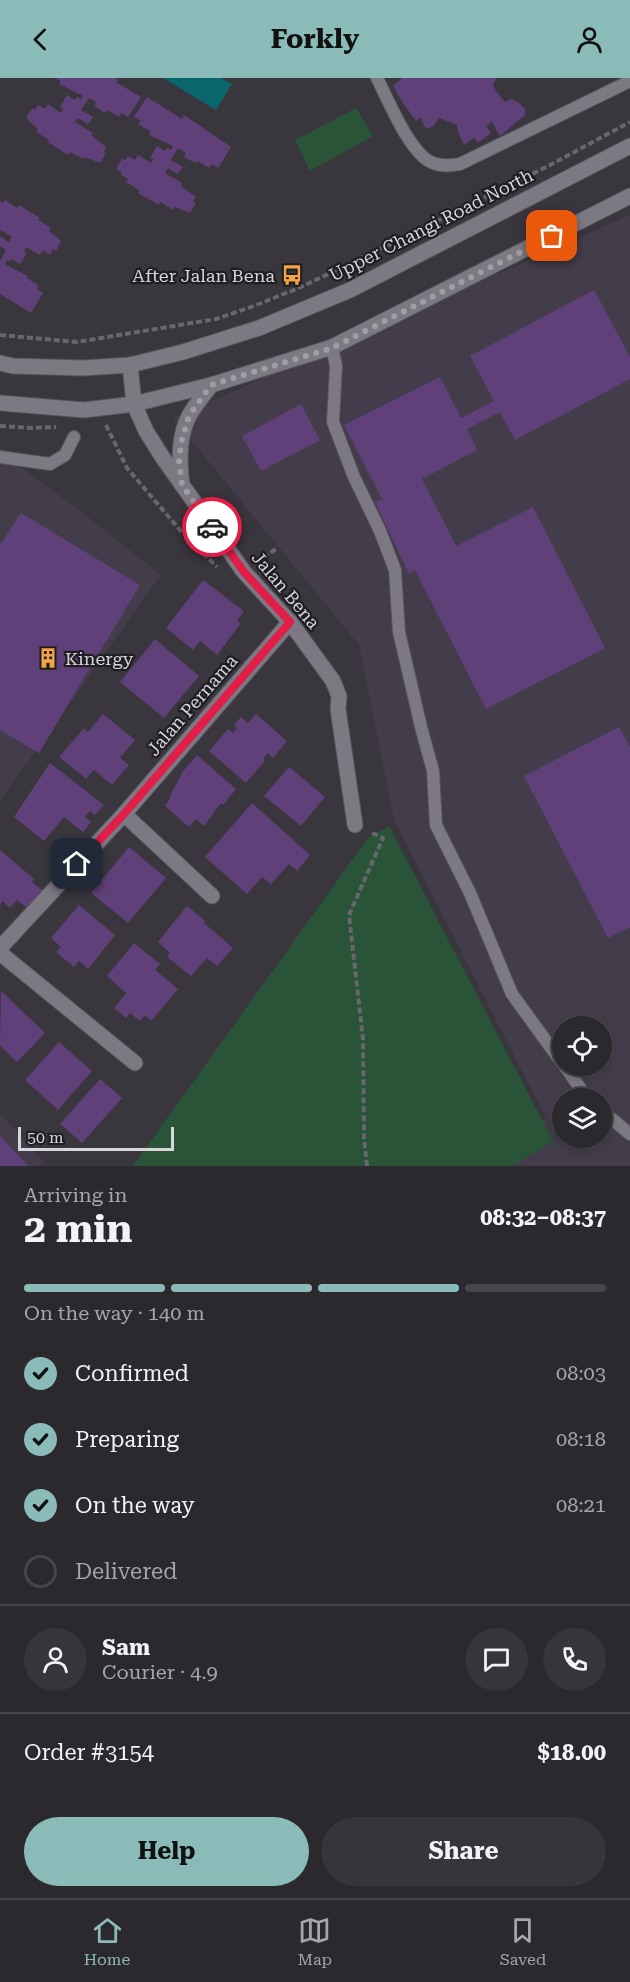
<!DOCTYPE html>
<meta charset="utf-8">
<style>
:root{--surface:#2b282e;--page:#37343a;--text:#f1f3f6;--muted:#a6a6aa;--line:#47444a;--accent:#8bbbb9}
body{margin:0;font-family:"Roboto Serif",serif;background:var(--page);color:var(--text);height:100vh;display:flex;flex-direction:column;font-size:22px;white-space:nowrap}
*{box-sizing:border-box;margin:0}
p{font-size:20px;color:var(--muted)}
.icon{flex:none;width:33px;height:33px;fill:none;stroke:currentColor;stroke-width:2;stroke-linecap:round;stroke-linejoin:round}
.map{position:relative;height:1088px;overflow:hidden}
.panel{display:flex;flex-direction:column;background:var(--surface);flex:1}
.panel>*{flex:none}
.buttons{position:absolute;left:552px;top:938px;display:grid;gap:12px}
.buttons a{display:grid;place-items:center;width:60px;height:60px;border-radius:50%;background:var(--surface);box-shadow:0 3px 9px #0003,0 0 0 2px var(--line);font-size:30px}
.scale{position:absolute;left:18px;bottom:15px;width:156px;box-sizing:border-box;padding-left:6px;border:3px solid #d8d5db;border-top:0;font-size:16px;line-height:21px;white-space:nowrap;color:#d8d5db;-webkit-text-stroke:4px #1f1e22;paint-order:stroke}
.pin{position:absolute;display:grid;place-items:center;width:51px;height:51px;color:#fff;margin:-26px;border-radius:12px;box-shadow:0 3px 9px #0006}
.courier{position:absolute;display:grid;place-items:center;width:60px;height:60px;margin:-30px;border:4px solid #e11d48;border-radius:50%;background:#fff;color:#222;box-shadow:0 2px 8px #0007}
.headline em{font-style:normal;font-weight:700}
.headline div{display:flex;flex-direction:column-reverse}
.headline{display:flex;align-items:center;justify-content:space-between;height:102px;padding:0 24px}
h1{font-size:39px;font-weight:700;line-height:45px}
.bar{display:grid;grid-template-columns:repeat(4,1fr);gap:9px 6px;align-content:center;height:72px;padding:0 24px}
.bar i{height:8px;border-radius:4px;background:var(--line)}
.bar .on{background:var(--accent)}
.bar p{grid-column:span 4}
.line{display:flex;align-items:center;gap:15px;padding:0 24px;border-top:2px solid var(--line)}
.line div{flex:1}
.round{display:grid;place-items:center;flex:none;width:63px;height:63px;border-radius:32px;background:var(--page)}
ol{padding:0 24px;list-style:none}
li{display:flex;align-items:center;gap:18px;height:66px}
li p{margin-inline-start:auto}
li .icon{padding:6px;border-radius:50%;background:var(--accent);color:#111;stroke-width:4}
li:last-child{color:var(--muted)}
li i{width:33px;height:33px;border:3px solid var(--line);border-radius:50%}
.action{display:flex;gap:12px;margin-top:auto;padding:12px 24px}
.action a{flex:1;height:69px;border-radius:36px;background:var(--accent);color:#111;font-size:24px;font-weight:700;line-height:69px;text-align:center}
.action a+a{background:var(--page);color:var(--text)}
header{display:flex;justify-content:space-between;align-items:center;height:78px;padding:0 24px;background:var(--accent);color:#111;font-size:27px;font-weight:700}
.tab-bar{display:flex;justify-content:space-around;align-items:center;height:84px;border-top:2px solid var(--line);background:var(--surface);font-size:16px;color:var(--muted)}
.tab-bar a{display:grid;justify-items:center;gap:3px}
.tab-bar .on{color:var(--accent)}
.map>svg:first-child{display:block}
.built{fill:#433d4b;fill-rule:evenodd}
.green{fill:#2a5437}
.water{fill:#09666c}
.building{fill:#604078}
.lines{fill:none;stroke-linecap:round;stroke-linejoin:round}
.lane-casing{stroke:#57545c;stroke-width:14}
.street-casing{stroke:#57545c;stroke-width:17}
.secondary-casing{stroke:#57545c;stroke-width:17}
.path{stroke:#69666e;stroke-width:4;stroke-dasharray:6 3;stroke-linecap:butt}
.lane{stroke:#7d7983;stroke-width:12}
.street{stroke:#7d7983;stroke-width:15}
.secondary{stroke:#7d7983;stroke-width:15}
.done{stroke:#a09da4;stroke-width:6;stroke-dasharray:0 10.8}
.route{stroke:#e11d48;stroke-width:8}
.labels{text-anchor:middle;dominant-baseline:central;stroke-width:4.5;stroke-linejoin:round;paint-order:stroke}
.street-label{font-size:18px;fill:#d8d5db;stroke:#1f1e22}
.poi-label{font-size:18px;fill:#d8d5db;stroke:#1f1e22;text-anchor:end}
</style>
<header><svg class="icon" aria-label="back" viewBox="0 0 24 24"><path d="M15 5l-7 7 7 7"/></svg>Forkly<svg class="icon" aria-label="person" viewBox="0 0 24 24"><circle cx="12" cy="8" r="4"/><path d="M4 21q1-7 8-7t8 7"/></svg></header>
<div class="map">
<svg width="630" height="1088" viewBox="0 0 630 1088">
<rect width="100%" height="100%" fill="#39363e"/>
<g class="built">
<path d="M630,137V1088H473L546,1040L394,742L359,567L173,340ZM562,948H602V987H562ZM562,1020H602V1059H562Z"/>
<path d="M0,374L78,431L161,497L0,723Z"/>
<path d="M0,1035L47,1088H0Z"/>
</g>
<g class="green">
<path d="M356,30L373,58L310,93L295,62Z"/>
<path d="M389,748L553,1063L513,1088H133L367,761Z"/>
</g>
<path class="water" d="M163,0H221L232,6L216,32Z"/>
<g class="building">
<path d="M55,0H115L118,2L116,4L141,19L128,39L122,35L119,39L108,32L105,35L94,28L96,24L89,20L81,32L93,39L88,46L78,40L75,44L93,55L91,57L106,69L104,74L106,75L100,85L85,79L83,81L70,74L68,77L48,64L49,62L36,54L38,51L26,40L32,30L35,32L38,27L45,31L48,26L61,35L63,31L60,29L67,17L75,22L77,19L81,21L83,18L59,6L61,3Z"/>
<path d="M402,0H496L493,7L496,13L505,24L510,21L518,24L525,31V37L500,58L492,44L486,48L491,55L478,65L474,60L464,67L458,54L457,47L439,40L434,48L426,51L420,39L416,43L402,24L393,8Z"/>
<path d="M147,19L182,41L184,37L231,69L218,90L212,86L209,90L198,83L195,85L184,79L186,75L178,70L171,82L183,89L178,96L168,90L165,95L182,105L181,108L196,119L193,124L196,125L190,135L175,129L173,132L160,124L159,127L138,115L139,112L126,104L128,101L121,97L122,95L116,91L122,81L125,82L128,78L135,82L138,77L151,85L153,81L150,80L157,68L165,73L167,70L171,72L173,68L149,57L151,54L138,46L141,43L134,39Z"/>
<path d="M5,122L17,130L19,127L40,140L38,142L51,150L49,153L61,163L56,173L53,171L50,177L43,172L40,177L26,169L24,173L27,175L20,186L12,181L10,184L7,182L5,186L28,198L27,200L39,208L37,211L43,215L31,235L0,216V183L6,172L0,168V158L9,164L12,159L0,152V123L3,125Z"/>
<path d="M594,212L630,279V301L515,362L500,334L467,351L477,372L422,401L456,468L533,429L605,570L486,631L415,492L409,496L375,424L382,421L344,347L440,299L461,340L494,323L470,278Z"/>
<path d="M301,326L320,362L261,393L242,358Z"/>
<path d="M21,435L140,507L39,675L0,652V467Z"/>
<path d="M203,502L244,533L237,543L241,545L217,577L200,563L193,572L166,550Z"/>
<path d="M155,561L199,598L164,640L120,604Z"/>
<path d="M103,636L135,662L120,680L129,687L112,707L94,692L86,701L59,679L84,650L88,654Z"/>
<path d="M256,636L287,663L273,680L268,675L263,681L265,683L246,705L209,673L228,651L233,655L237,650L234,647L241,639L248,645Z"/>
<path d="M619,649L630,669V849L608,860L524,698Z"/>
<path d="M197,677L236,711L223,727L221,725L204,748L196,741L189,749L165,728L170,721L169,720L183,693Z"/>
<path d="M50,685L104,727L95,737L90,733L85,739L91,744L83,754L64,739L44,763L14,739Z"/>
<path d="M289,689L325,719L301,748L264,718Z"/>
<path d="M252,725L310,777L297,793L289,786L271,806L262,799L247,816L205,779Z"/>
<path d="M129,769L166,800L128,845L91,815Z"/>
<path d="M0,772L34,801L32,804L46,815L31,833L17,822L10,830L3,823L0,827Z"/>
<path d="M79,827L115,857L88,891L79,883L74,889L56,874L61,869L51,860Z"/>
<path d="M187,828L205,843L204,845L233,870L217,888L207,880L191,898L167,879L170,875L158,864Z"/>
<path d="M134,865L160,886L155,892L178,911L151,943L145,937L140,943L130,935L126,940L114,930L126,915L107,898Z"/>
<path d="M1,913L45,955L17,984L0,967Z"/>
<path d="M59,964L92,993L58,1032L25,1002Z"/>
<path d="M100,1001L122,1020L82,1065L60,1046Z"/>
<path d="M0,1058L28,1088H0Z"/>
</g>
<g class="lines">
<g class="lane-casing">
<g id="lane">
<path d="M377,0C388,21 410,77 433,85C442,89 451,87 460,86L630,3"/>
<path d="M332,269L336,288L333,344L354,399L380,453L395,492L399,554L421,649L433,693L436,747L470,815L512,916L562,985"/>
<path d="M0,379L50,386L65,377L74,359"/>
<path d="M564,987L587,1020"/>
<path d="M602,1033L630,1056"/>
</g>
</g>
<g class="street-casing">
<g id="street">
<path d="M130,287L134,326L146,353L163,380L244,494L290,544L333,603L339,618L338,631L355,747"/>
<path d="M124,736L212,818"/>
<path d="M0,870L124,736L290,544"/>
<path d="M0,875L135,985"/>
</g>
</g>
<g class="secondary-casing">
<g id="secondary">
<path d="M0,285L13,288L83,290L130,287L183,274L259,250L350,212L630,68"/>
<path d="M0,325L84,332L134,326L211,307L332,269L630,118"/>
<path d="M182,407C179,385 178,359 189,338C195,327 204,317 211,307"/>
</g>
</g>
<g class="path">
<path d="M0,257L77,264L216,241L254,228L301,209L393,165L552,86L630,44"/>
<path d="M106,347L127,390L180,452L217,489"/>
<path d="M0,348L33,350L56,349"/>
<path d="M256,485L277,470"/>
<path d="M367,1088L364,1060L363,961L349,837L383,760L370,754"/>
</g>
<use href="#lane" class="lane"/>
<use href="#street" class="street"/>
<use href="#secondary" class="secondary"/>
</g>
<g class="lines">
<path class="done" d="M212,449L182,407L179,384L181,365L189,338L211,307L332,270L552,158"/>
<path class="route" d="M77,786L124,736L290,544L244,494L212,449"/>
</g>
<defs>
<g id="bus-bare" transform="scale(1.62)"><path d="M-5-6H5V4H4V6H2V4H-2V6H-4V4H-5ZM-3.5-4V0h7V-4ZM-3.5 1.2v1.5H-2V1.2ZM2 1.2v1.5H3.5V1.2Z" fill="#f4a444" stroke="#1f1e22" stroke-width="2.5" paint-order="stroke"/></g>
<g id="building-bare" transform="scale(1.62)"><path d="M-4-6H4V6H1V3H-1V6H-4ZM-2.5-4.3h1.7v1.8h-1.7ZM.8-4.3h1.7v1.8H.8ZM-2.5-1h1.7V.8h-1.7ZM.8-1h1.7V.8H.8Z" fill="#f4a444" stroke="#1f1e22" stroke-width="2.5" paint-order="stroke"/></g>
</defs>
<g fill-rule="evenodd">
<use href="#bus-bare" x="292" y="197"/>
<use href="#building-bare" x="48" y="580"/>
</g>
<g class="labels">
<g class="street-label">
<text transform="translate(431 147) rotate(-27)">Upper Changi Road North</text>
<text transform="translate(286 512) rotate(50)">Jalan Bena</text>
<text transform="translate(192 627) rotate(-49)">Jalan Pernama</text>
</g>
<g class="poi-label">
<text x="275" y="197">After Jalan Bena</text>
<text x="65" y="580" text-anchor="start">Kinergy</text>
</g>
</g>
</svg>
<div class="buttons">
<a><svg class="icon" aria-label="locate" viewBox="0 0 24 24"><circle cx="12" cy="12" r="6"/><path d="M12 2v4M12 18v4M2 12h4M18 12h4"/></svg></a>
<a><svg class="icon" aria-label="layers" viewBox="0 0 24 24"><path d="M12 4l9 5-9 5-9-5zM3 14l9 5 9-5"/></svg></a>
</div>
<div class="scale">50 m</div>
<div class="pin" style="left:552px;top:158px;background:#ea580c"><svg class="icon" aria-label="bag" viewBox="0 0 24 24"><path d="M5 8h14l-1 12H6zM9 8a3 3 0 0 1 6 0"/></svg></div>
<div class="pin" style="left:77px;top:786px;background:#1f2937"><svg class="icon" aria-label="home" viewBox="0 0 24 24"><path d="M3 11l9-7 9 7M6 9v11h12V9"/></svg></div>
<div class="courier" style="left:212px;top:449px"><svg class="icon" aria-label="car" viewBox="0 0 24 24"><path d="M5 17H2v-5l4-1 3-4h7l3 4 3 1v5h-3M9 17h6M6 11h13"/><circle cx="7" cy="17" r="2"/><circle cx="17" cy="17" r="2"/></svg></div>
</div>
<section class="panel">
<div class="headline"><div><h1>2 min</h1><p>Arriving in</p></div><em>08:32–08:37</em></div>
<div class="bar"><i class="on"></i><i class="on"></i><i class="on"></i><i></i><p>On the way · 140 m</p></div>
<ol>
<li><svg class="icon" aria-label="check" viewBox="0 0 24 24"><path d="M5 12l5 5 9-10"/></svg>Confirmed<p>08:03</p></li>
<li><svg class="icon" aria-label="check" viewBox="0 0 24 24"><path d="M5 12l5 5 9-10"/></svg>Preparing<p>08:18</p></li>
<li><svg class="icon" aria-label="check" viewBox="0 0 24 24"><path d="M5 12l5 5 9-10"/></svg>On the way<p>08:21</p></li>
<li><i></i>Delivered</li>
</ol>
<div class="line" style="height:108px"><a class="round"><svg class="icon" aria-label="person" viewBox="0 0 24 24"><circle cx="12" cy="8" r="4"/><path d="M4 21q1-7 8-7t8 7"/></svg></a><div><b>Sam</b><p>Courier · 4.9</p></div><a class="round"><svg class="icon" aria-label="chat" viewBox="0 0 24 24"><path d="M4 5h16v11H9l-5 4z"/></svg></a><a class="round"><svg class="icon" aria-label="phone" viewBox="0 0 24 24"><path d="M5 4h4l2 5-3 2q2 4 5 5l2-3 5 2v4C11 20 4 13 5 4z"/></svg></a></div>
<div class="line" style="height:78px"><div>Order #3154</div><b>$18.00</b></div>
<div class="action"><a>Help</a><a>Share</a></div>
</section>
<nav class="tab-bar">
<a class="on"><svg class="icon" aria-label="home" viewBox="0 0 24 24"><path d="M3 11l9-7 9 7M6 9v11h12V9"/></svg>Home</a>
<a><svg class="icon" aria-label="map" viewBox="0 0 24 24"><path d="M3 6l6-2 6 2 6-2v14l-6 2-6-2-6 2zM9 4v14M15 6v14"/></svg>Map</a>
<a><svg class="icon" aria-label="saved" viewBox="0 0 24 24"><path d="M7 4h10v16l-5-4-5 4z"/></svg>Saved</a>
</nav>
